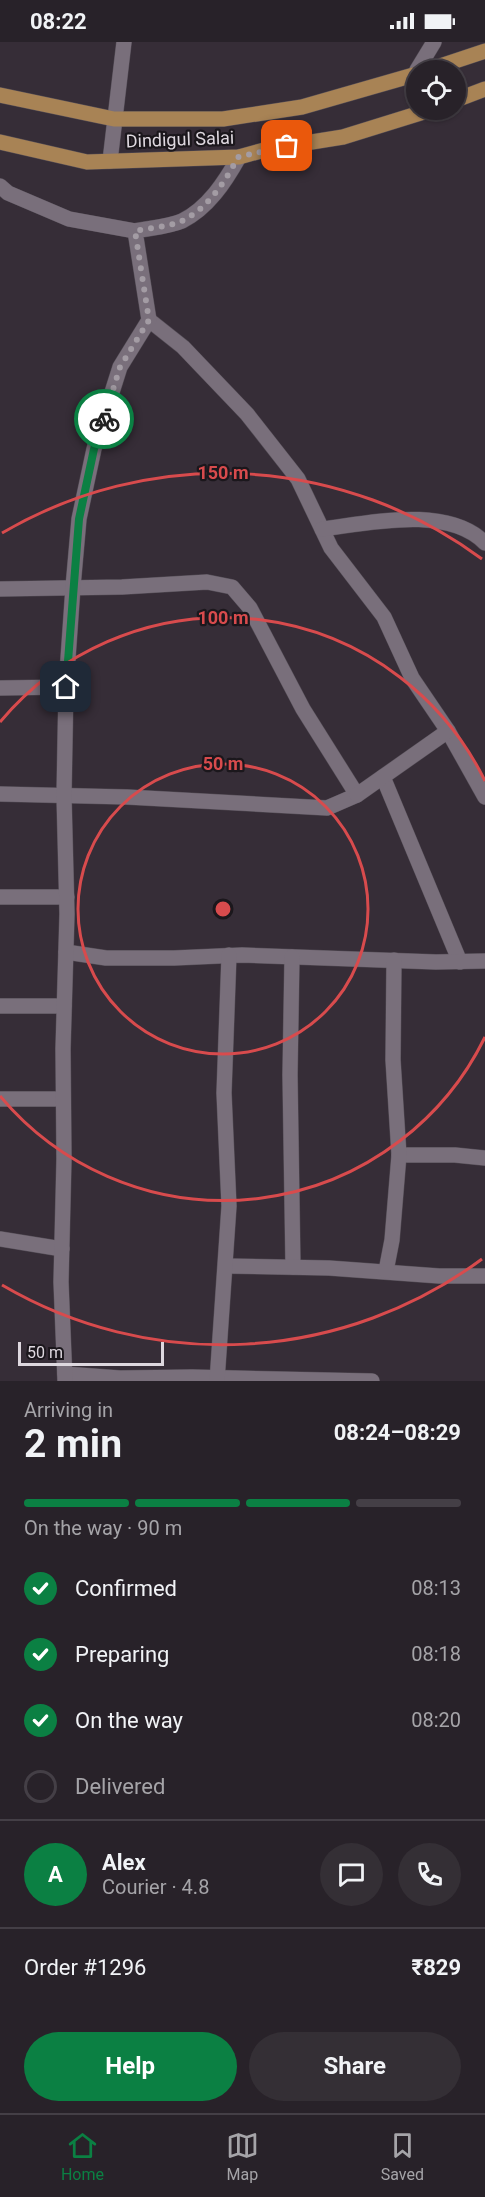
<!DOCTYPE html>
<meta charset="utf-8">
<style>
:root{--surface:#282229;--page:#342f35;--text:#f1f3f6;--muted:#a5a4a8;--line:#443f46;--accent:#0b8043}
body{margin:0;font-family:Roboto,sans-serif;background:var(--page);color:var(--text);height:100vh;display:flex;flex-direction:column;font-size:22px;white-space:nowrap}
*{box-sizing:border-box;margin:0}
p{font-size:20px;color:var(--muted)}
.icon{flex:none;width:33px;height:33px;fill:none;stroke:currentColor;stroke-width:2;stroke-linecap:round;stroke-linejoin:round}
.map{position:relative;height:1339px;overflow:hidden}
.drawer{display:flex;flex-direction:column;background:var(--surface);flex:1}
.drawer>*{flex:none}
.tools{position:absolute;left:406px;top:18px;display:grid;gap:12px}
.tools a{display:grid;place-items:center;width:60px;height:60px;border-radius:50%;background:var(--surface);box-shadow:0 2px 4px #0004,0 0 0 2px var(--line);font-size:30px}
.scale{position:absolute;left:18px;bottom:15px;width:146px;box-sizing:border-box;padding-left:6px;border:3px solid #ded8df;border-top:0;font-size:16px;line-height:21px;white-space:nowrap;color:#ded8df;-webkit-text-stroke:4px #1b171c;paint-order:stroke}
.pin{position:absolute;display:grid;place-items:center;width:51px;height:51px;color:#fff;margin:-26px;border-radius:12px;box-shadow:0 3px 9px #0006}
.courier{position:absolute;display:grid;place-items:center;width:60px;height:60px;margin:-30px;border:4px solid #0b8043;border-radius:50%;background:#fff;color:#222;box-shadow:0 2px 8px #0007}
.headline em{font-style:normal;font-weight:700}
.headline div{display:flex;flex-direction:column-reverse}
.headline{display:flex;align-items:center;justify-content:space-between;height:102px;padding:0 24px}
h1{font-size:39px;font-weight:700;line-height:45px}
.bar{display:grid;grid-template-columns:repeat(4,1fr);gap:9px 6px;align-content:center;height:72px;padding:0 24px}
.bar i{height:8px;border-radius:4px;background:var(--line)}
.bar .current{background:var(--accent)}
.bar p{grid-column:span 4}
.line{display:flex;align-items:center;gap:15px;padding:0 24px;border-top:2px solid var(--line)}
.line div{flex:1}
.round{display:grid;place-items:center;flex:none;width:63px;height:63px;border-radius:32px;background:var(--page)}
ol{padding:0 24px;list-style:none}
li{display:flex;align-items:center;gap:18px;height:66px}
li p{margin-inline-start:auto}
li .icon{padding:6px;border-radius:50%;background:var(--accent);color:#fff;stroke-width:4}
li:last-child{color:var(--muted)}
li i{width:33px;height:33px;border:3px solid var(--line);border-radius:50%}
.button{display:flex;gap:12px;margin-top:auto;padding:12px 24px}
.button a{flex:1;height:69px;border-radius:36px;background:var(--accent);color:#fff;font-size:24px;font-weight:700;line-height:69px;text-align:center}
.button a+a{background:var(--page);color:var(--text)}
.status{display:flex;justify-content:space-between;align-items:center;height:42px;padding:0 30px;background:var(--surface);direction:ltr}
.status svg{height:16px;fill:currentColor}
.tabs{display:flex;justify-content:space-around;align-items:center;height:84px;border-top:2px solid var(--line);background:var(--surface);font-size:16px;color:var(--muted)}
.tabs a{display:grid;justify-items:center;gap:3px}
.tabs .current{color:var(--accent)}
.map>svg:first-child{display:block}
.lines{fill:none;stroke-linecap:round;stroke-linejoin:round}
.minor-casing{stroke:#534c55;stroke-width:16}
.major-casing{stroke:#534c55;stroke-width:16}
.minor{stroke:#796f7b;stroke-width:15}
.major{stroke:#a88355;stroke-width:15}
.done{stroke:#a39ca4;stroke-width:6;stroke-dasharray:0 10.8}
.route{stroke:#0b8043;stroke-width:8}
.ring{fill:none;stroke:#d84b4d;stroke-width:3}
.labels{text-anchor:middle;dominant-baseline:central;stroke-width:4.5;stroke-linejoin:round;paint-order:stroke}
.street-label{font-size:18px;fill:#ded8df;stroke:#1b171c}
.centre{fill:#d84b4d;stroke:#1b171c;stroke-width:3}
.ring-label{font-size:18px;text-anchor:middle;font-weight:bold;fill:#d84b4d;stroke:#1b171c;stroke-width:4.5;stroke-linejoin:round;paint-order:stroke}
</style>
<div class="status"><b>08:22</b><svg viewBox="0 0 49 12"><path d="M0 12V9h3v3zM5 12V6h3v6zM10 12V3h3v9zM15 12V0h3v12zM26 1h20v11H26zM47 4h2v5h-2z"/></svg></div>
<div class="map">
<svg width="485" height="1339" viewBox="0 0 485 1339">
<rect width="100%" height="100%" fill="#362d37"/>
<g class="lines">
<g class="minor-casing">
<g id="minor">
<path d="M417,28L434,0"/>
<path d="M110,119L124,0"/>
<path d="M0,144L8,151L69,177L135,189"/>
<path d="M149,278L183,305L247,372L298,437L331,506L384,575L412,636L448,689L485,755"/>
<path d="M322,487C370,481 447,463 485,501"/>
<path d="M0,547L122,545L207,540L232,545L250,566L303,667L357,753L327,766L127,755L0,752"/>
<path d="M0,646L66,645"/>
<path d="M383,735L460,920"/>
<path d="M357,753L448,689"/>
<path d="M0,855H67"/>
<path d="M66,910L106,916H174L242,913L436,920L485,919"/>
<path d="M292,915L290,1033L293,1225"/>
<path d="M0,964H64"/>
<path d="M0,1057H63"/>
<path d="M399,1113H455L485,1116"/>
<path d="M0,1197L62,1207"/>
<path d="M226,1224L329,1226L439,1234H485"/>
<path d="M386,1229L392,1198L399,1113L393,1018L394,918"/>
<path d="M65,1332L120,1336L192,1335L372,1339"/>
<path d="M65,1339L61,1240L64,1117L63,1007L67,872L64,754L66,645L73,545L79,477L94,407L120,325L149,278L135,189C149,186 168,185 182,179C208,166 225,140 239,115"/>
<path d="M217,1339L229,1164L224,1051L229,913"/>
</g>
</g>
<g class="major-casing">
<g id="major">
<path d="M428,28L485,9"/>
<path d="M0,53L114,77H223L302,65L417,32"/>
<path d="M456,58L485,47"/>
<path d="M0,100L87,120L239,115L268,107L343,95L430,68"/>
</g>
</g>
<use href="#minor" class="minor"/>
<use href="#major" class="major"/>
</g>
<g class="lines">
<path class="done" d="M104,377L120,325L149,278L135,189C149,186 168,185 182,179C208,166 225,140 238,115L287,104"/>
<path class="route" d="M66,645L79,477L94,407L104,377"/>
</g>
<g class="ring">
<circle cx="223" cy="867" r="145"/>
<path d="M485 995A291 291 0 0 1 0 1054M0 680A291 291 0 0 1 485 739"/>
<path d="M482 1217A436 436 0 0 1 2 1243M2 491A436 436 0 0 1 482 517"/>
</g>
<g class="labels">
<g class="street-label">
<text transform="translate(180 97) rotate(-2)">Dindigul Salai</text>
</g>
</g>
<circle cx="223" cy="867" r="9" class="centre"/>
<g class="ring-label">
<text x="223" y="437">150 m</text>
<text x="223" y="582">100 m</text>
<text x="223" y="728">50 m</text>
</g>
</svg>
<div class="tools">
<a><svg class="icon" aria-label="locate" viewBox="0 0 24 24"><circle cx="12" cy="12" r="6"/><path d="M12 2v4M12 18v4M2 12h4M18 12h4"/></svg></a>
</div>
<div class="scale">50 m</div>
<div class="pin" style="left:287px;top:104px;background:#ea580c"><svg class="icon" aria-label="bag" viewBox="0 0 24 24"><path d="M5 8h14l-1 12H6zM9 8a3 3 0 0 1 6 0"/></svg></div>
<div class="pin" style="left:66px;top:645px;background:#1f2937"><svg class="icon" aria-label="home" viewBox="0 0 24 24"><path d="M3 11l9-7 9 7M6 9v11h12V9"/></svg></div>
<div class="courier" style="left:104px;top:377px"><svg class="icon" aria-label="bike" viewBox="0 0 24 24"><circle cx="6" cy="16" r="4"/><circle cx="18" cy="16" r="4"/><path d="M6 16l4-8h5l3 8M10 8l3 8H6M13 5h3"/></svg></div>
</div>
<section class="drawer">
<div class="headline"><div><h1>2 min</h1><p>Arriving in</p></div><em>08:24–08:29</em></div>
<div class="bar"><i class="current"></i><i class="current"></i><i class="current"></i><i></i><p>On the way · 90 m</p></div>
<ol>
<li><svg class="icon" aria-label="check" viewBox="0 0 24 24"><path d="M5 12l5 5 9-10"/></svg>Confirmed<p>08:13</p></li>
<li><svg class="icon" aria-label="check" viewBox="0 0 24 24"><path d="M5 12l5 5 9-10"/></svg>Preparing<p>08:18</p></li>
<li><svg class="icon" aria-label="check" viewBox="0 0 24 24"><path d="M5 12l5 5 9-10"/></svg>On the way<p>08:20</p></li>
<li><i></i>Delivered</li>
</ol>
<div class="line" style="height:108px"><b class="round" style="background:var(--accent);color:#fff">A</b><div><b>Alex</b><p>Courier · 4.8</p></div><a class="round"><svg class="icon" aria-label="chat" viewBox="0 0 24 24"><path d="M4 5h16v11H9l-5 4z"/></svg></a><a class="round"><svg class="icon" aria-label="phone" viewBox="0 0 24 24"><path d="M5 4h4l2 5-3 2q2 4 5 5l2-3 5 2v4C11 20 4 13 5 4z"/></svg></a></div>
<div class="line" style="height:78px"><div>Order #1296</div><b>₹829</b></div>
<div class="button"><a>Help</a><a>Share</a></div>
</section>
<nav class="tabs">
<a class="current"><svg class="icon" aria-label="home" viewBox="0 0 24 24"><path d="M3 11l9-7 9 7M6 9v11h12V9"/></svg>Home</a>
<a><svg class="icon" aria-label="map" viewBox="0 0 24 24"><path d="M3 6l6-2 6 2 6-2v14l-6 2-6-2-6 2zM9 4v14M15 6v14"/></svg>Map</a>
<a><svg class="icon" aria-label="saved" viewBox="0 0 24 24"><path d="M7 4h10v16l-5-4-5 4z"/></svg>Saved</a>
</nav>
